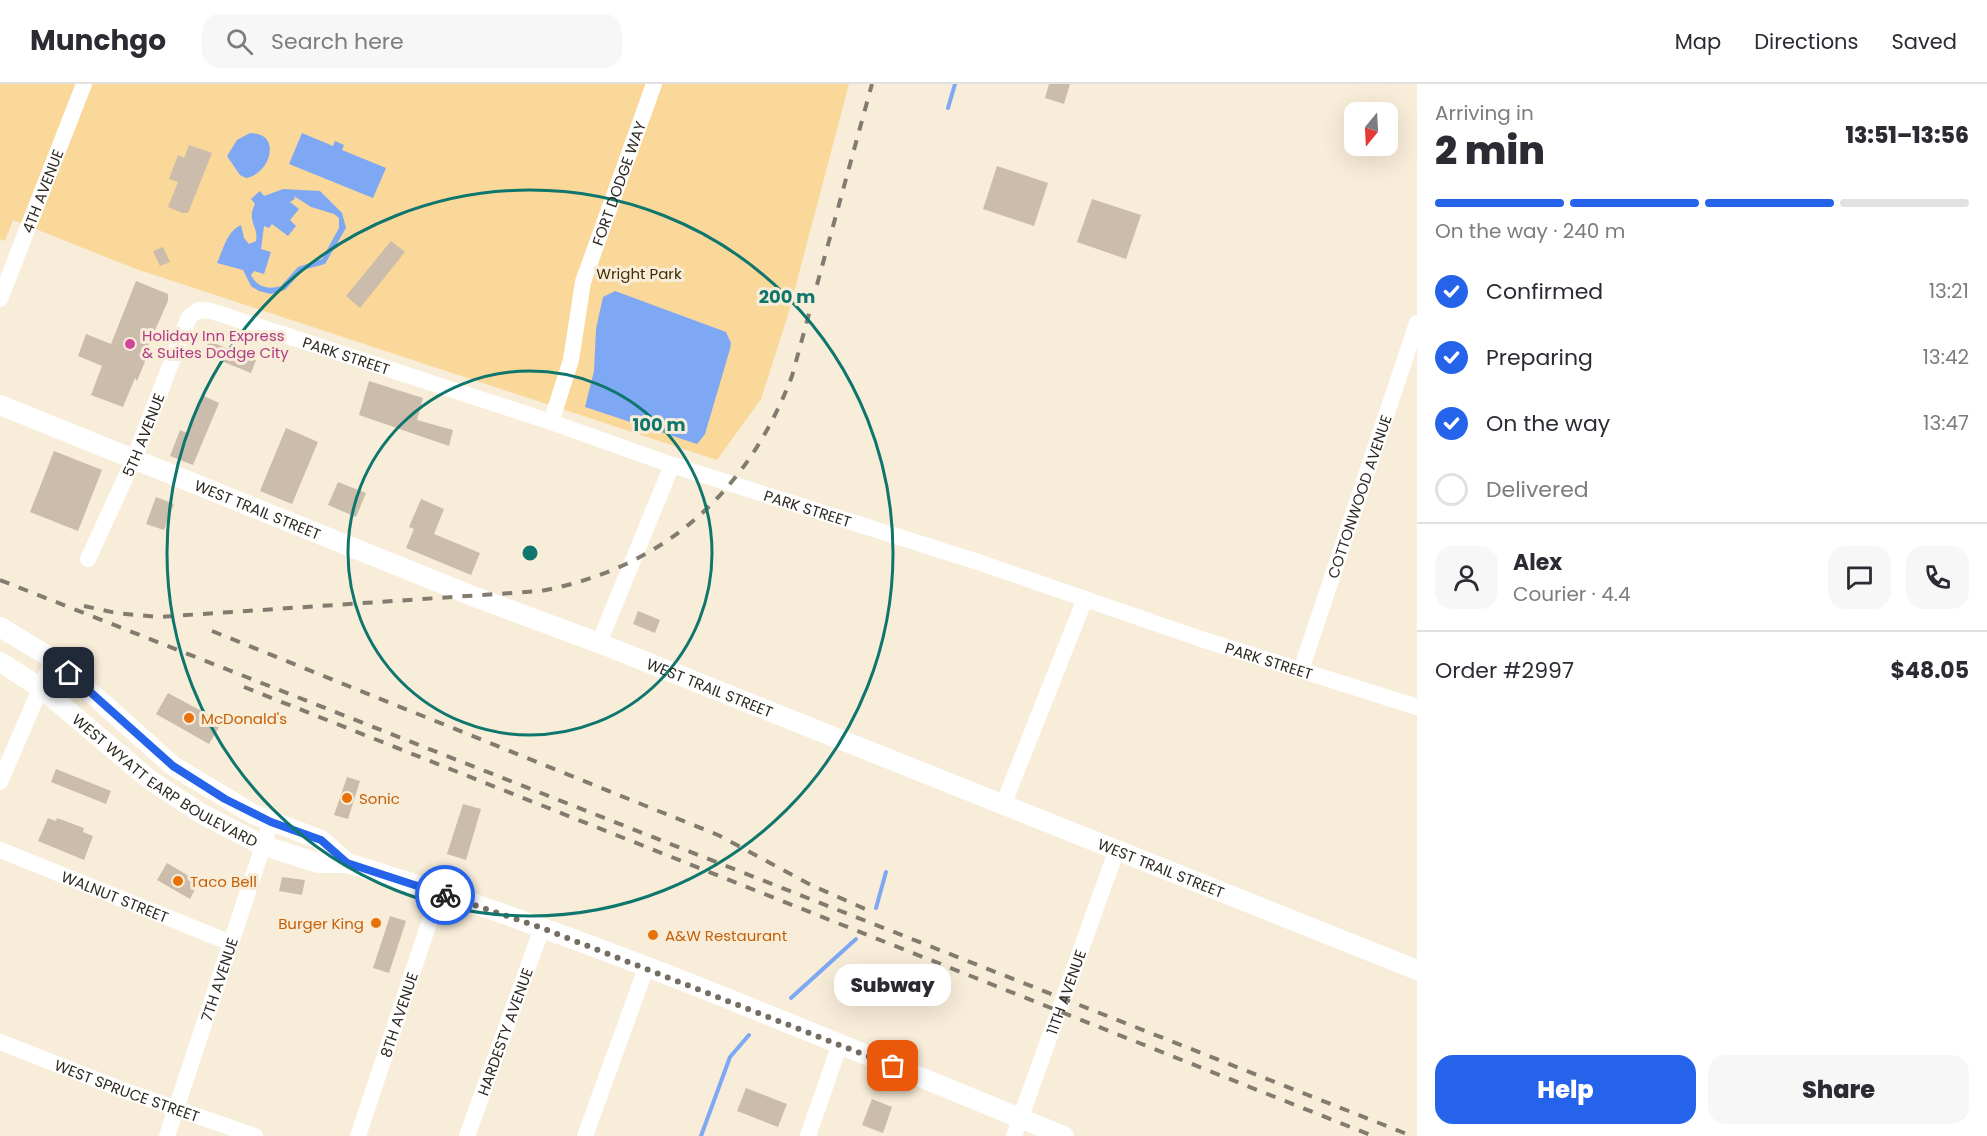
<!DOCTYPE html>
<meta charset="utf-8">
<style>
:root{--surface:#fff;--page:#f7f7f7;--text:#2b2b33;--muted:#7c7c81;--line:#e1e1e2;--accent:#2563eb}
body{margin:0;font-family:Poppins,sans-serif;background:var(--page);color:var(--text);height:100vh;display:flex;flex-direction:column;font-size:22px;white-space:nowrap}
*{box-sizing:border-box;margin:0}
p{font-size:20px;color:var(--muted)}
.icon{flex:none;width:33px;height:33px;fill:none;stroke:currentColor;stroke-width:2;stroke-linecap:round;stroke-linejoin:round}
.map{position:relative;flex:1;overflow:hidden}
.details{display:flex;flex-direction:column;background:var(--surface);width:570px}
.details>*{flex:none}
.needle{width:39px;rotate:198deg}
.buttons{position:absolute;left:1344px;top:18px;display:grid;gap:12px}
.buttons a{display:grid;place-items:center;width:54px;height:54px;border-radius:12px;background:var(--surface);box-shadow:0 6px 24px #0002;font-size:30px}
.pin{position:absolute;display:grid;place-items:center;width:51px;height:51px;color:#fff;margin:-26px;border-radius:12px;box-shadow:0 3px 9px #0006}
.courier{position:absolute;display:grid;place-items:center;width:60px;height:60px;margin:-30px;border:4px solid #2563eb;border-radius:50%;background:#fff;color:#222;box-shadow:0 2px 8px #0007}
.bubble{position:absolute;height:42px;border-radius:18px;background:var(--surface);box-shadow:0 6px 24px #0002;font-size:20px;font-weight:800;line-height:42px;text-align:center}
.overview em{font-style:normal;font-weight:800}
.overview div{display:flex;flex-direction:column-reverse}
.overview{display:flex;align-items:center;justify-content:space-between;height:102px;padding:0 18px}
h1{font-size:39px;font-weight:800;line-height:45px}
.bar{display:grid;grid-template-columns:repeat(4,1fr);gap:9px 6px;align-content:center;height:72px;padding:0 18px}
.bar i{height:8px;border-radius:4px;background:var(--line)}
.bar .current{background:var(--accent)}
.bar p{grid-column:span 4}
.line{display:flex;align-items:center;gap:15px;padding:0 18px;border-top:2px solid var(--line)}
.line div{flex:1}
.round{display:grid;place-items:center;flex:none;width:63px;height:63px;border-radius:18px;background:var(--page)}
ol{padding:0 18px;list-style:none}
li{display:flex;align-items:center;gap:18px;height:66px}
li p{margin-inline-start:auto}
li .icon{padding:6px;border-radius:50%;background:var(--accent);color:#fff;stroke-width:4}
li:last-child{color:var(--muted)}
li i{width:33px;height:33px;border:3px solid var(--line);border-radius:50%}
.cta{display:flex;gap:12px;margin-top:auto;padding:12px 18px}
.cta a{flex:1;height:69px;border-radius:18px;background:var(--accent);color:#fff;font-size:24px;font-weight:800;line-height:69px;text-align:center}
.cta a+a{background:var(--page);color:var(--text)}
header{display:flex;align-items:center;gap:36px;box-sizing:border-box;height:84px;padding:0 30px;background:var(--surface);border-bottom:2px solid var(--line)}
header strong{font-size:28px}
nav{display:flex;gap:33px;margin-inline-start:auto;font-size:21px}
.search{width:420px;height:54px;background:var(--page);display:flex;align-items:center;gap:15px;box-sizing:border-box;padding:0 21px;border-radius:18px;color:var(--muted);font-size:22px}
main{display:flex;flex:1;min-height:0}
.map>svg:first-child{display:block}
.green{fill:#fad89a}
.water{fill:#7ea7f4;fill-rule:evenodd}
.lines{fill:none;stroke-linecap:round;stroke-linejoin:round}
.stream{stroke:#7ea7f4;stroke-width:4}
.building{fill:#ccbcac}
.minor{stroke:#fff;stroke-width:16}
.major{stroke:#fff;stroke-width:20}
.rail{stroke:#827b6f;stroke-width:4;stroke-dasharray:10 10;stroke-linecap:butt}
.done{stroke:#746e62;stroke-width:6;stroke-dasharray:0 10.8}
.route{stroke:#2563eb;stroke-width:8}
.ring{fill:none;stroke:#0f766e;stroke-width:3}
.hotel-dot{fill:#d1479c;stroke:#f8edd9;stroke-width:2}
.food-dot{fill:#e8710a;stroke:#f8edd9;stroke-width:2}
.labels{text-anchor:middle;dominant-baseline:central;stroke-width:6;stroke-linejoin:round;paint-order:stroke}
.street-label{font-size:15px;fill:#2d2922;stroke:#f8edd9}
.park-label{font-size:15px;fill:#412e05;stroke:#f8edd9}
.hotel-label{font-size:15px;fill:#b23c85;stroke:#f8edd9;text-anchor:start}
.food-label{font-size:15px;fill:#c56008;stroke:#f8edd9;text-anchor:start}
.centre{fill:#0f766e;stroke:#f8edd9;stroke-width:3}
.ring-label{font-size:18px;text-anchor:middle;font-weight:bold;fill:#0f766e;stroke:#f8edd9;stroke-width:6;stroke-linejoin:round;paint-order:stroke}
</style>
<header>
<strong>Munchgo</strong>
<div class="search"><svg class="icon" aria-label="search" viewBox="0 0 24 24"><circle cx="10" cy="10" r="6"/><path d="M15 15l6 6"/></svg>Search here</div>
<nav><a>Map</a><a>Directions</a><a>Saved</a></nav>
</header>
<main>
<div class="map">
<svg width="1417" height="1052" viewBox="0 0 1417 1052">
<rect width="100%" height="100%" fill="#f8edd9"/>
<path class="green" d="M0,0H849L788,231L761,315L717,376L136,185L13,136L5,157L0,155Z"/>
<g class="water">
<path d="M250,49C283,49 270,90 246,94L240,91L227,72L237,56Z"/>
<path d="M302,49L333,62L335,57L344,61L342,66L386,84L373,114L289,80Z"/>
<path d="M283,105L320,107L342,129L346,144L325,180L303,186L285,206L271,210L259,207L251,202L243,186L217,179C223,166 227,147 241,141L244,154L249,160L256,157C259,142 246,138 255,120L251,115L260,107L264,112ZM294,112L311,123L334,130L339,134V144L322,175L298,183L281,202C268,206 257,203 251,191L254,187L264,190L271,168L261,165L264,142L269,144L272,140L288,152L296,142L290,136L299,125L290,118L295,115Z"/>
<path d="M615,207L726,248L731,259L730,265L705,350L697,360L585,323L594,287L596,245L603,213Z"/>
</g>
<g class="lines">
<g class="stream">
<path d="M948,24L955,0"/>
<path d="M876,824L886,788"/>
<path d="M791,914L856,855"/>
<path d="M701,1052L730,973L749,951"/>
</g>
</g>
<g class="building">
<path d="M1049,0H1070L1064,20L1045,14Z"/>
<path d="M189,61L212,69L188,129H182L168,123L178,98L169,95L178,71L184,74Z"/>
<path d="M997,82L1048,99L1034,142L983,125Z"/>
<path d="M1092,115L1141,131L1126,175L1077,158Z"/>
<path d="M391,157L405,168L360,224L346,212Z"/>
<path d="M163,163L170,178L160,182L153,167Z"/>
<path d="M136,197L168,210V217L143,273L146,275L137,297L135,294L123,323L91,311L102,282L78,272L86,250L111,260Z"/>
<path d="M209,257L256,276L251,289L204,270Z"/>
<path d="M369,297L423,314L417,336L453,346L449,362L359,331Z"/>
<path d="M204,312L219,319L193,381L170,372L180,346L187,349Z"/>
<path d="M286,344L318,358L292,420L260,407Z"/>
<path d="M54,367L102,386L78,447L30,428Z"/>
<path d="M338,398L366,409L356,433L328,421Z"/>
<path d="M156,413L174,420L164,446L146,440Z"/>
<path d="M421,415L444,425L434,450L480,469L471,491L406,464L414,445L409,443Z"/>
<path d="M638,527L660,536L655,549L633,540Z"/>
<path d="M168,609L222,638L209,660L156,630Z"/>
<path d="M56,685L111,707L106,720L51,698Z"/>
<path d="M347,693L360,697L348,735L334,731Z"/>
<path d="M463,720L481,725L466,776L447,770Z"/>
<path d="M48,734L56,737L57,734L84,744L83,748L93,752L84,776L38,757Z"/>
<path d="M167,779L199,798L190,815L157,796Z"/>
<path d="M282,793L305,796L302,811L279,807Z"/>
<path d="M390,832L406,837L389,889L373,884Z"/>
<path d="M746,1004L787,1020L778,1043L737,1027Z"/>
<path d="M872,1015L892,1023L883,1049L862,1041Z"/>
</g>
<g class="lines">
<g class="minor">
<path id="s1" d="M0,215L84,0"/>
<path id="s2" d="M551,338L571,276L583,198L654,0"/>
<path id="s3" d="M88,475L134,375L189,233L199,226L211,227L551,338L672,381L978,478L1201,555L1417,623"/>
<path d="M599,559L672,381"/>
<path id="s4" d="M1301,586L1417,239"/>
<path d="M0,698L53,575"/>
<path d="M1003,721L1085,515"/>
<path id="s5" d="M0,766L231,859"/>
<path id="s6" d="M0,958L120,1005L255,1052"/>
<path id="s7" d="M167,1052L271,738"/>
<path id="s8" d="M358,1052L439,809"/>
<path id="s9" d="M467,1052L542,844"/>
<path d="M585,1052L646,884"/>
<path d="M808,1052L840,960"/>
<path id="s10" d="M1014,1052L1117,765"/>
</g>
<g class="major">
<path id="s11" d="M0,321L475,513L599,559L1417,886"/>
<path d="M0,543L53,575L173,682L253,730L321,756L347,779"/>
<path id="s12" d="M0,578L41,604L150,696L202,730L262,761L318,779H347C592,852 827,956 1064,1052"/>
</g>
<g class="rail">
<path d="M0,496L1412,1052"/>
<path d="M84,522L116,529L158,533L541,507C664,484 748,408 792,292L872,0"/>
<path d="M212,547L718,751L811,801L872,828"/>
<path d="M244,603L1373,1052"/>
</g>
</g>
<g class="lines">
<path class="done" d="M445,811L542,844L893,982"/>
<path class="route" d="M69,589L173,682L225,715L271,738L321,756L347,779L445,811"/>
</g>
<g class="ring">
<circle cx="530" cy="469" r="182"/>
<circle cx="530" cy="469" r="363"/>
</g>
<circle class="hotel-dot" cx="130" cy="260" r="6"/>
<g class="food-dot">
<circle cx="189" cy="634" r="6"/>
<circle cx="347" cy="714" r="6"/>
<circle cx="178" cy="797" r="6"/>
<circle cx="376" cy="839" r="6"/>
<circle cx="653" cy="851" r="6"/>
</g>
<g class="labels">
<g class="street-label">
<text stroke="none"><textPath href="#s2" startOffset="249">FORT DODGE WAY</textPath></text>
<text stroke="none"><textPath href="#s1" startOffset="116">4TH AVENUE</textPath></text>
<text stroke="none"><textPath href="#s3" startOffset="429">PARK STREET</textPath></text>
<text stroke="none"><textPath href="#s3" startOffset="136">5TH AVENUE</textPath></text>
<text stroke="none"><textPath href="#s4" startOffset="183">COTTONWOOD AVENUE</textPath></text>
<text stroke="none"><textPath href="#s11" startOffset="278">WEST TRAIL STREET</textPath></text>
<text stroke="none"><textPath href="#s3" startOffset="915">PARK STREET</textPath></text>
<text stroke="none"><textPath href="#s3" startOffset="1401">PARK STREET</textPath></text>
<text stroke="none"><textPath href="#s11" startOffset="764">WEST TRAIL STREET</textPath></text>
<text stroke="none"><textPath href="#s12" startOffset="204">WEST WYATT EARP BOULEVARD</textPath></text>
<text stroke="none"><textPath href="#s11" startOffset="1250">WEST TRAIL STREET</textPath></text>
<text stroke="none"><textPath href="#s5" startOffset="124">WALNUT STREET</textPath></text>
<text stroke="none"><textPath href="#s7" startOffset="165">7TH AVENUE</textPath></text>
<text stroke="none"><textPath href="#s10" startOffset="153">11TH AVENUE</textPath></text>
<text stroke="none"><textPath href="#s8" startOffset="128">8TH AVENUE</textPath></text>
<text stroke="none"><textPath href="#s9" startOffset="111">HARDESTY AVENUE</textPath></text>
<text stroke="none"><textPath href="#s6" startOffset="136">WEST SPRUCE STREET</textPath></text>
</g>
<g class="park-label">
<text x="639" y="189">Wright Park</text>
</g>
<g class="hotel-label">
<text x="142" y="251">Holiday Inn Express<tspan x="142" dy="17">&amp; Suites Dodge City</tspan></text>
</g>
<g class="food-label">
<text x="201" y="634">McDonald's</text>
<text x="359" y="714">Sonic</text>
<text x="190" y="797">Taco Bell</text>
<text x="364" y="839" text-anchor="end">Burger King</text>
<text x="665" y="851">A&amp;W Restaurant</text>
</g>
</g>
<circle cx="530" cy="469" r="9" class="centre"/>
<g class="ring-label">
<text x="787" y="219">200 m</text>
<text x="659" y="347">100 m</text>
</g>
</svg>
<div class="buttons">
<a><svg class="needle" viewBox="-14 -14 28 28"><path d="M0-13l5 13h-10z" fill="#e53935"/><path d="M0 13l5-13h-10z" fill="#7c7c81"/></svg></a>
</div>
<div class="pin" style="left:893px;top:982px;background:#ea580c"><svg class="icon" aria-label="bag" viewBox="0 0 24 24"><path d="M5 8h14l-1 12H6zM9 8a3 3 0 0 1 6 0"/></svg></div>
<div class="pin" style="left:69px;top:589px;background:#1f2937"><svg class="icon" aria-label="home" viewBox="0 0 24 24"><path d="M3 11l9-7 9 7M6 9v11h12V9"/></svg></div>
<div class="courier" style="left:445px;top:811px"><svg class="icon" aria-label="bike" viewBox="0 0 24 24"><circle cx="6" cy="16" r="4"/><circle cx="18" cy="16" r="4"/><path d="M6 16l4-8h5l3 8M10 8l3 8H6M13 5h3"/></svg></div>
<div class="bubble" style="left:834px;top:880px;width:117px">Subway</div>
</div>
<section class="details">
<div class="overview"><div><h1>2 min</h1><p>Arriving in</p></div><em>13:51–13:56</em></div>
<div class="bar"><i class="current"></i><i class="current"></i><i class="current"></i><i></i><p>On the way · 240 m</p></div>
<ol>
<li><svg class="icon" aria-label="check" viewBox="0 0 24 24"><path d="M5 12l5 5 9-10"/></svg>Confirmed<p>13:21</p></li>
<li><svg class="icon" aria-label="check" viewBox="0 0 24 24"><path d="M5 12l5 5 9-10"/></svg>Preparing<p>13:42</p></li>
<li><svg class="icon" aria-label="check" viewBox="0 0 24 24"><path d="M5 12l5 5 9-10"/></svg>On the way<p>13:47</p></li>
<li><i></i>Delivered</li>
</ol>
<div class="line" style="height:108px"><a class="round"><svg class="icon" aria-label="person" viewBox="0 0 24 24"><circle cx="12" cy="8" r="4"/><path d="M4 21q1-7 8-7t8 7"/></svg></a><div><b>Alex</b><p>Courier · 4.4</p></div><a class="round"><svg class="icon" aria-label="chat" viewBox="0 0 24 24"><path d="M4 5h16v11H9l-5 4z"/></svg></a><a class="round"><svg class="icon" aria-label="phone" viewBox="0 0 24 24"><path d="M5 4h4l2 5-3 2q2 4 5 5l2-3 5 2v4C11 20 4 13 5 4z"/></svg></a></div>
<div class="line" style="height:78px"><div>Order #2997</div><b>$48.05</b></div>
<div class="cta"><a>Help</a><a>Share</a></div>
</section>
</main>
